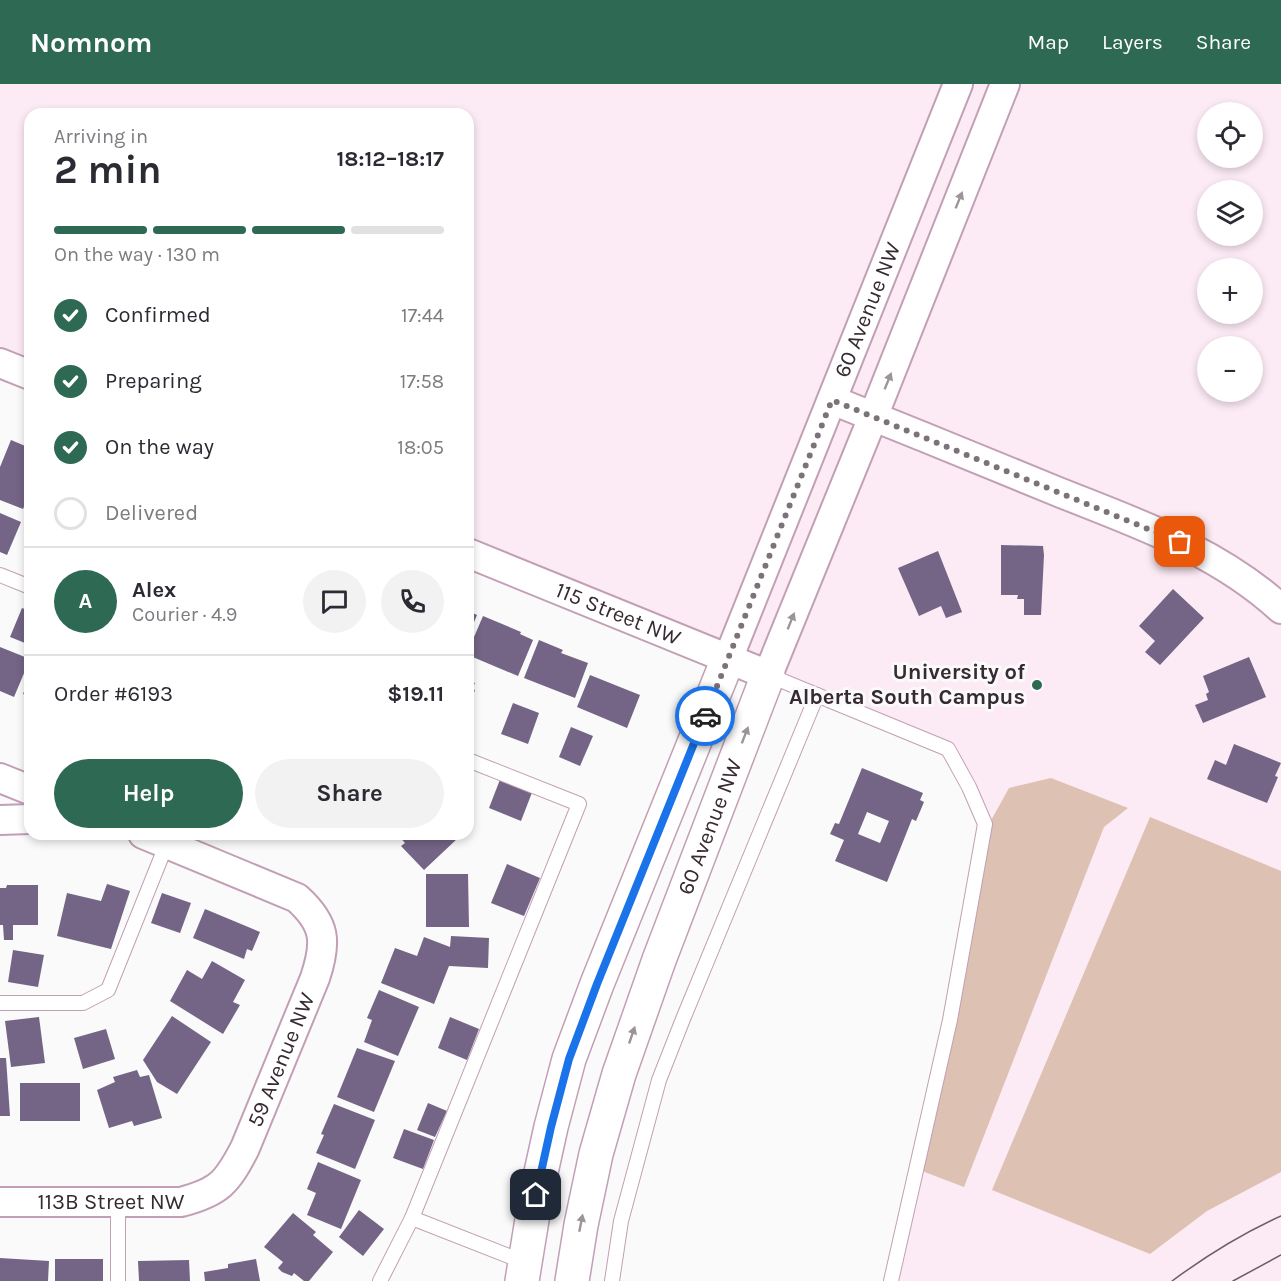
<!DOCTYPE html>
<meta charset="utf-8">
<style>
:root{--surface:#fff;--page:#f2f2f3;--text:#2b2b33;--muted:#7c7c81;--line:#e1e1e2;--accent:#2e6954}
body{margin:0;font-family:Karla,sans-serif;background:var(--page);color:var(--text);height:100vh;display:flex;flex-direction:column;font-size:22px;white-space:nowrap}
*{box-sizing:border-box;margin:0}
p{font-size:20px;color:var(--muted)}
.icon{flex:none;width:33px;height:33px;fill:none;stroke:currentColor;stroke-width:2;stroke-linecap:round;stroke-linejoin:round}
.map{position:relative;flex:1;overflow:hidden}
.drawer{position:absolute;left:24px;top:24px;width:450px;height:732px;display:flex;flex-direction:column;background:var(--surface);border-radius:18px;box-shadow:0 3px 9px #0003}
.drawer>*{flex:none}
.tools{position:absolute;left:1197px;top:18px;display:grid;gap:12px}
.tools a{display:grid;place-items:center;width:66px;height:66px;border-radius:50%;background:var(--surface);box-shadow:0 3px 9px #0003;font-size:30px}
.pin{position:absolute;display:grid;place-items:center;width:51px;height:51px;color:#fff;margin:-26px;border-radius:12px;box-shadow:0 3px 9px #0006}
.courier{position:absolute;display:grid;place-items:center;width:60px;height:60px;margin:-30px;border:4px solid #1a73e8;border-radius:50%;background:#fff;color:#222;box-shadow:0 2px 8px #0007}
.head em{font-style:normal;font-weight:700}
.head div{display:flex;flex-direction:column-reverse}
.head{display:flex;align-items:center;justify-content:space-between;height:102px;padding:0 30px}
h1{font-size:39px;font-weight:700;line-height:45px}
.bar{display:grid;grid-template-columns:repeat(4,1fr);gap:9px 6px;align-content:center;height:72px;padding:0 30px}
.bar i{height:8px;border-radius:4px;background:var(--line)}
.bar .selected{background:var(--accent)}
.bar p{grid-column:span 4}
.line{display:flex;align-items:center;gap:15px;padding:0 30px;border-top:2px solid var(--line)}
.line div{flex:1}
.round{display:grid;place-items:center;flex:none;width:63px;height:63px;border-radius:32px;background:var(--page)}
ol{padding:0 30px;list-style:none}
li{display:flex;align-items:center;gap:18px;height:66px}
li p{margin-inline-start:auto}
li .icon{padding:6px;border-radius:50%;background:var(--accent);color:#fff;stroke-width:4}
li:last-child{color:var(--muted)}
li i{width:33px;height:33px;border:3px solid var(--line);border-radius:50%}
.action{display:flex;gap:12px;margin-top:auto;padding:12px 30px}
.action a{flex:1;height:69px;border-radius:36px;background:var(--accent);color:#fff;font-size:24px;font-weight:700;line-height:69px;text-align:center}
.action a+a{background:var(--page);color:var(--text)}
header{display:flex;align-items:center;gap:36px;box-sizing:border-box;height:84px;padding:0 30px;background:var(--accent);color:#fff}
header strong{font-size:28px}
nav{display:flex;gap:33px;margin-inline-start:auto;font-size:21px}
.map>svg:first-child{display:block}
.built{fill:#fceaf5;fill-rule:evenodd}
.green{fill:#ddc1b2}
.building{fill:#746485;fill-rule:evenodd}
.lines{fill:none;stroke-linecap:round;stroke-linejoin:round}
.service-casing{stroke:#c29fb5;stroke-width:16}
.minor-casing{stroke:#c29fb5;stroke-width:32}
.tertiary-casing{stroke:#c29fb5;stroke-width:36}
.service{stroke:#fff;stroke-width:14}
.minor{stroke:#fff;stroke-width:28}
.tertiary{stroke:#fff;stroke-width:33}
.tram{stroke:#685e64;stroke-width:1.5}
.oneway{fill:#9b9498}
.done{stroke:#7b7378;stroke-width:6;stroke-dasharray:0 10.8}
.route{stroke:#1a73e8;stroke-width:8}
.poi-dot{fill:#2e6954;stroke:#fafafa;stroke-width:2}
.labels{text-anchor:middle;dominant-baseline:central;stroke-width:6;stroke-linejoin:round;paint-order:stroke}
.street-label{font-size:22px;fill:#372a32;stroke:#fafafa}
.poi-label{font-size:22px;font-weight:bold;fill:#372a32;stroke:#fafafa;text-anchor:end}
</style>
<header>
<strong>Nomnom</strong>
<nav><a>Map</a><a>Layers</a><a>Share</a></nav>
</header>
<div class="map">
<svg width="1281" height="1197" viewBox="0 0 1281 1197">
<rect width="100%" height="100%" fill="#fafafa"/>
<path class="built" d="M0,0H1281V1197H891L985,740L948,665L468,469V30H30V291L0,279ZM1208,28H1252V74H1208ZM1208,106H1252V152H1208ZM1208,184H1252V230H1208ZM1208,262H1252V308H1208Z"/>
<g class="green">
<path d="M1051,694L1128,724L1104,743L964,1103L922,1087L989,740L1009,704Z"/>
<path d="M1150,733L1281,787V1088L1207,1127L1150,1170L992,1106Z"/>
</g>
<g class="building">
<path d="M11,356L30,364V409L23,425L0,416V383Z"/>
<path d="M0,429L21,438L7,471L0,468Z"/>
<path d="M1001,461L1043,462L1044,471L1041,531H1024V515H1017L1018,511H1001Z"/>
<path d="M938,467L962,528L946,534L941,522L919,532L898,484Z"/>
<path d="M1173,505L1204,534L1160,581L1145,568L1155,557L1139,542Z"/>
<path d="M22,524L30,527V561L10,553Z"/>
<path d="M468,527L477,531L468,552Z"/>
<path d="M483,532L521,548L520,550L533,556L518,592L468,571V567Z"/>
<path d="M539,556L563,566L561,569L588,579L575,614L524,594Z"/>
<path d="M0,563L30,575L14,613L0,607Z"/>
<path d="M1249,573L1266,613L1203,639L1195,621L1208,616L1206,610L1209,608L1203,592Z"/>
<path d="M590,591L640,611L627,644L577,623Z"/>
<path d="M30,593V613L23,610Z"/>
<path d="M468,596L475,599L472,605L475,606L468,624Z"/>
<path d="M513,619L539,629L528,660L501,650Z"/>
<path d="M571,643L593,652L580,682L559,673Z"/>
<path d="M1234,660L1281,679L1275,692L1278,693L1267,719L1207,695L1215,676L1226,681Z"/>
<path d="M862,684L923,709L920,716L924,718L916,737L912,735L887,798L835,777L844,756L830,750L835,739L839,740ZM867,728L889,737L880,759L858,750Z"/>
<path d="M501,693L533,706L521,737L489,724Z"/>
<path d="M397,750H454L458,754L424,786L401,762L405,759Z"/>
<path d="M507,780L540,794L524,832L491,819Z"/>
<path d="M426,790H468L469,843H426Z"/>
<path d="M107,800L130,807L111,865L57,852L67,809L101,817Z"/>
<path d="M7,801H38V841H13V856H4L3,841H0V804H6Z"/>
<path d="M162,809L191,819L180,849L151,839Z"/>
<path d="M205,825L260,848L252,867L247,865L244,875L193,854Z"/>
<path d="M451,852L489,854L488,884L449,882L434,920L381,899L395,864L417,872L424,853L450,863Z"/>
<path d="M13,866L44,871L38,903L8,898Z"/>
<path d="M212,877L245,896L233,918L240,921L223,950L170,917L187,886L202,895Z"/>
<path d="M379,906L419,923L398,972L364,958L372,936L367,934Z"/>
<path d="M172,932L211,958L177,1010L157,998L143,976Z"/>
<path d="M39,933L45,979L11,983L5,937Z"/>
<path d="M450,933L479,945L467,976L438,964Z"/>
<path d="M106,945L115,975L83,985L74,954Z"/>
<path d="M357,964L395,977L374,1028L337,1013Z"/>
<path d="M0,974H6L10,1032H0Z"/>
<path d="M137,986L140,993L149,991L162,1034L134,1042L132,1037L109,1044L97,1006L115,998L113,993Z"/>
<rect x="20" y="999" width="60" height="38"/>
<path d="M428,1019L447,1027L435,1053L417,1046Z"/>
<path d="M334,1020L375,1036L355,1085L316,1069L324,1051L321,1050Z"/>
<path d="M404,1045L434,1056L423,1085L393,1074Z"/>
<path d="M318,1078L361,1096L341,1145L307,1131L316,1109L307,1105Z"/>
<path d="M359,1126L384,1145L363,1172L339,1153Z"/>
<path d="M293,1129L316,1148L313,1151L333,1168L309,1197H304L294,1189L292,1192L282,1188L278,1184L283,1178L264,1163Z"/>
<path d="M0,1174L49,1177L48,1197H0Z"/>
<rect x="55" y="1175" width="48" height="22"/>
<path d="M256,1175L260,1197H205L204,1188L228,1184V1180Z"/>
<path d="M189,1176L190,1197H139L138,1177Z"/>
</g>
<g class="lines">
<g class="service-casing">
<g id="service">
<path d="M0,491L30,503"/>
<path d="M768,591L948,665L969,703L985,740L950,936L891,1197"/>
<path d="M0,919H83L108,906L167,759"/>
<path d="M412,1134L524,1178"/>
<path d="M118,1197V1120"/>
<path d="M380,1197L412,1134L579,720L468,676"/>
<path d="M612,1197L621,1137L659,996L683,935L817,611"/>
</g>
</g>
<g class="minor-casing">
<g id="minor">
<path d="M0,279L30,291"/>
<path d="M832,316C907,346 981,376 1056,407C1136,439 1217,466 1281,525"/>
<path id="s1" d="M468,469L768,591L873,333L1005,0"/>
<path id="s2" d="M728,575L958,0"/>
<path d="M0,694L30,706"/>
<path d="M0,736L30,735"/>
<path id="s3" d="M0,1118H181C219,1108 227,1099 245,1064L315,894C327,858 326,840 297,814L143,750"/>
</g>
</g>
<g class="tertiary-casing">
<g id="tertiary">
<path d="M522,1197L536,1111L551,1043L569,975L597,900L728,575"/>
<path id="s4" d="M572,1197L581,1141L596,1070L619,990L659,876L768,591"/>
</g>
</g>
<use href="#service" class="service"/>
<use href="#minor" class="minor"/>
<use href="#tertiary" class="tertiary"/>
<g class="tram">
<path d="M1172,1197C1206,1172 1243,1149 1281,1132"/>
<path d="M1233,1197L1281,1171"/>
</g>
</g>
<defs><path id="oneway-solid" d="M-6-.8H1V-3.2L6.5 0L1 3.2V.8H-6Z" transform="scale(1.5)"/></defs>
<g class="oneway">
<use href="#oneway-solid" transform="translate(959 116) rotate(-68)"/>
<use href="#oneway-solid" transform="translate(888 297) rotate(-68)"/>
<use href="#oneway-solid" transform="translate(791 537) rotate(-68)"/>
<use href="#oneway-solid" transform="translate(745 651) rotate(-69)"/>
<use href="#oneway-solid" transform="translate(632 951) rotate(-71)"/>
<use href="#oneway-solid" transform="translate(581 1139) rotate(-79)"/>
</g>
<g class="lines">
<path class="done" d="M705,632L832,316L1180,458"/>
<path class="route" d="M536,1111L551,1043L569,975L597,900L705,632"/>
</g>
<circle class="poi-dot" cx="1037" cy="601" r="6"/>
<g class="labels">
<g class="street-label">
<text stroke="none"><textPath href="#s2" startOffset="376">60 Avenue NW</textPath></text>
<text stroke="none"><textPath href="#s1" startOffset="162">115 Street NW</textPath></text>
<text stroke="none"><textPath href="#s4" startOffset="476">60 Avenue NW</textPath></text>
<text stroke="none"><textPath href="#s3" startOffset="364">59 Avenue NW</textPath></text>
<text stroke="none"><textPath href="#s3" startOffset="111">113B Street NW</textPath></text>
</g>
<g class="poi-label">
<text x="1025" y="588">University of<tspan x="1025" dy="25">Alberta South Campus</tspan></text>
</g>
</g>
</svg>
<div class="tools">
<a><svg class="icon" aria-label="locate" viewBox="0 0 24 24"><circle cx="12" cy="12" r="6"/><path d="M12 2v4M12 18v4M2 12h4M18 12h4"/></svg></a>
<a><svg class="icon" aria-label="layers" viewBox="0 0 24 24"><path d="M12 4l9 5-9 5-9-5zM3 14l9 5 9-5"/></svg></a>
<a>+</a>
<a>−</a>
</div>
<div class="pin" style="left:1180px;top:458px;background:#ea580c"><svg class="icon" aria-label="bag" viewBox="0 0 24 24"><path d="M5 8h14l-1 12H6zM9 8a3 3 0 0 1 6 0"/></svg></div>
<div class="pin" style="left:536px;top:1111px;background:#1f2937"><svg class="icon" aria-label="home" viewBox="0 0 24 24"><path d="M3 11l9-7 9 7M6 9v11h12V9"/></svg></div>
<div class="courier" style="left:705px;top:632px"><svg class="icon" aria-label="car" viewBox="0 0 24 24"><path d="M5 17H2v-5l4-1 3-4h7l3 4 3 1v5h-3M9 17h6M6 11h13"/><circle cx="7" cy="17" r="2"/><circle cx="17" cy="17" r="2"/></svg></div>
<section class="drawer">
<div class="head"><div><h1>2 min</h1><p>Arriving in</p></div><em>18:12–18:17</em></div>
<div class="bar"><i class="selected"></i><i class="selected"></i><i class="selected"></i><i></i><p>On the way · 130 m</p></div>
<ol>
<li><svg class="icon" aria-label="check" viewBox="0 0 24 24"><path d="M5 12l5 5 9-10"/></svg>Confirmed<p>17:44</p></li>
<li><svg class="icon" aria-label="check" viewBox="0 0 24 24"><path d="M5 12l5 5 9-10"/></svg>Preparing<p>17:58</p></li>
<li><svg class="icon" aria-label="check" viewBox="0 0 24 24"><path d="M5 12l5 5 9-10"/></svg>On the way<p>18:05</p></li>
<li><i></i>Delivered</li>
</ol>
<div class="line" style="height:108px"><b class="round" style="background:var(--accent);color:#fff">A</b><div><b>Alex</b><p>Courier · 4.9</p></div><a class="round"><svg class="icon" aria-label="chat" viewBox="0 0 24 24"><path d="M4 5h16v11H9l-5 4z"/></svg></a><a class="round"><svg class="icon" aria-label="phone" viewBox="0 0 24 24"><path d="M5 4h4l2 5-3 2q2 4 5 5l2-3 5 2v4C11 20 4 13 5 4z"/></svg></a></div>
<div class="line" style="height:78px"><div>Order #6193</div><b>$19.11</b></div>
<div class="action"><a>Help</a><a>Share</a></div>
</section>
</div>
